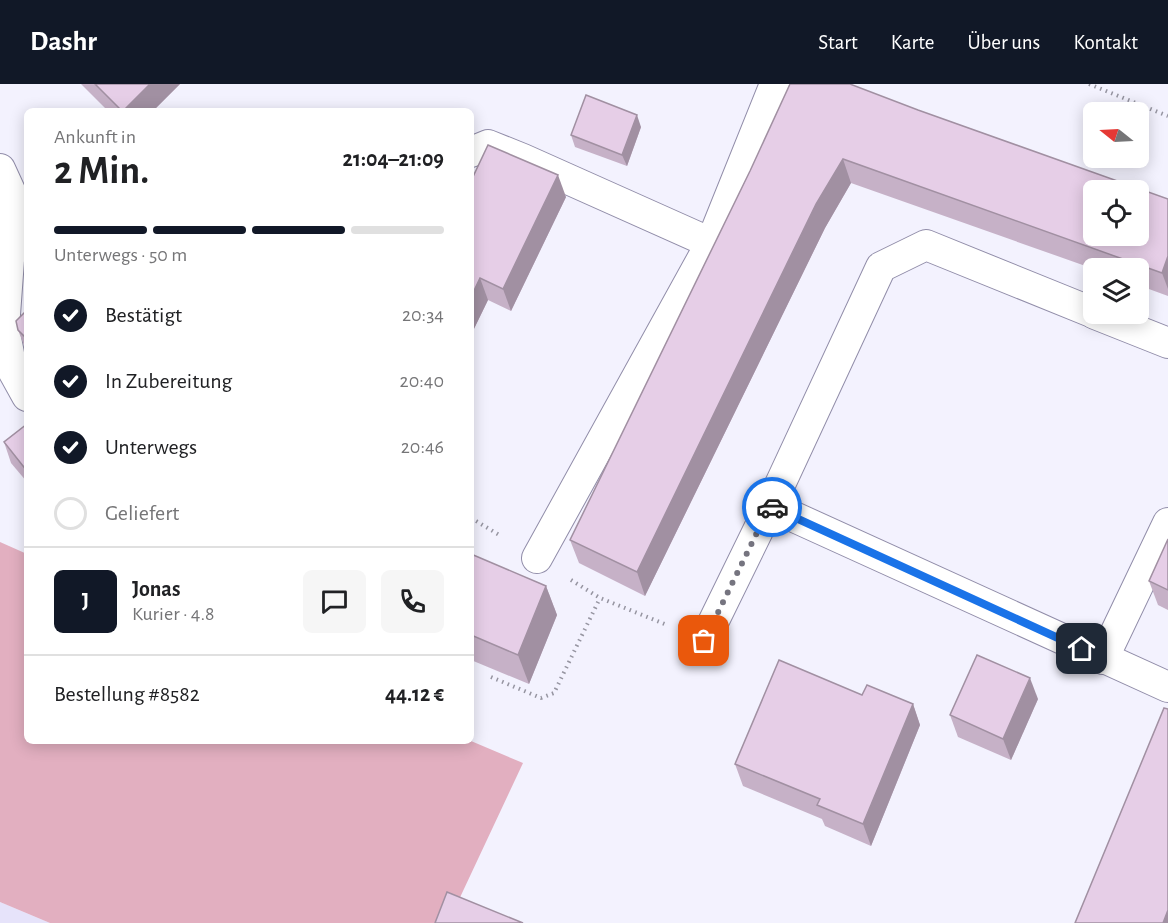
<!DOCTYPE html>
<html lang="de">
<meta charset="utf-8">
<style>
:root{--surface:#fff;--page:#f6f6f6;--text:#202124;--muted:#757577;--line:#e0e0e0;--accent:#111827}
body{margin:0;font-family:"Alegreya Sans",sans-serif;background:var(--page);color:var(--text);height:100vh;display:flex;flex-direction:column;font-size:22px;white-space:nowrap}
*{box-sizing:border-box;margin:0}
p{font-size:20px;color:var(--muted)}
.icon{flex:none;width:33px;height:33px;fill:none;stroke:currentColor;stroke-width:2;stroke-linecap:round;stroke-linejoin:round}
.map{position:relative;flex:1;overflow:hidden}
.drawer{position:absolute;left:24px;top:24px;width:450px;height:636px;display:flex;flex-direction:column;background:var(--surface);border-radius:9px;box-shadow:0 3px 15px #0003}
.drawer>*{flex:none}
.needle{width:39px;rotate:288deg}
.controls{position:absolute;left:1083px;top:18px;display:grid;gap:12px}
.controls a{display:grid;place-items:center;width:66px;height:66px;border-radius:9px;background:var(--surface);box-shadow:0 3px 15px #0003;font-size:30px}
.pin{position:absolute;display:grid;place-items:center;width:51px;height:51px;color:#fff;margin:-26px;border-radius:12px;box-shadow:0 3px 9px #0006}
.courier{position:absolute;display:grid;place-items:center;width:60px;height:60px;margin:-30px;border:4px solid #1a73e8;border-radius:50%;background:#fff;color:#222;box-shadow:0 2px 8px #0007}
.head em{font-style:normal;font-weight:700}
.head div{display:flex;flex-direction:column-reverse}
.head{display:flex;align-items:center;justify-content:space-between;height:102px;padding:0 30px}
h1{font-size:39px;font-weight:700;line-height:45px}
.bar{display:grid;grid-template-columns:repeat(4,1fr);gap:9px 6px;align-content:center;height:72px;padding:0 30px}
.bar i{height:8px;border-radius:4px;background:var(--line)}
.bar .current{background:var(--accent)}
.bar p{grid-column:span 4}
.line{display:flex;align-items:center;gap:15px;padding:0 30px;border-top:2px solid var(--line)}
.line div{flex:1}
.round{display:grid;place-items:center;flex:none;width:63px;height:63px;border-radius:9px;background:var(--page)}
ol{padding:0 30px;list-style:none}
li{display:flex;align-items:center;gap:18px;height:66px}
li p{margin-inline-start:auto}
li .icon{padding:6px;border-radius:50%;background:var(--accent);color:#fff;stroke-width:4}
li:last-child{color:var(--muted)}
li i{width:33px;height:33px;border:3px solid var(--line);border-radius:50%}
header{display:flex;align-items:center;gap:36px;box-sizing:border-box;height:84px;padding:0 30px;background:var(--accent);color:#fff}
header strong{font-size:28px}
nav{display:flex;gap:33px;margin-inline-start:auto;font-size:21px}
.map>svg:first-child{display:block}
.built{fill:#e6e3fa}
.green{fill:#e2afc0}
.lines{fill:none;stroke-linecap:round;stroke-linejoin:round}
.service-casing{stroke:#918da9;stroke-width:32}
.path{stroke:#9695a1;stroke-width:4;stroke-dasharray:1.5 4.5;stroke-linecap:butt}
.service{stroke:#fff;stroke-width:30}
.wall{fill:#c6b1c7}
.shaded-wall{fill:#a190a2}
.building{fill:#e6cee7;stroke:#a190a2;stroke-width:1.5;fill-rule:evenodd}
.done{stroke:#75747f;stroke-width:6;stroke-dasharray:0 10.8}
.route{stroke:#1a73e8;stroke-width:8}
</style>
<header>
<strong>Dashr</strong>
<nav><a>Start</a><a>Karte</a><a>Über uns</a><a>Kontakt</a></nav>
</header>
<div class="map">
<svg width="1168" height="839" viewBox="0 0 1168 839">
<rect width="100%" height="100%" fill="#f3f2fe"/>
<path class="built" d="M0,818L50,839H0Z"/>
<path class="green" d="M0,458L27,470V657H471L523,679L448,839H50L0,818Z"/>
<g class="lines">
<g class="service-casing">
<g id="service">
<path d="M471,68L488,61L523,75L711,159"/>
<path d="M0,85L11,109L14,150L9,176L4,244L12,285L27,312"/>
<path d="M1095,230L1168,259"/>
<path d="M770,422L1168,603"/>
<path d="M537,474L711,159L775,0"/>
<path d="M704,557L770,422L881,183L926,161L1094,229"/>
<path d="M1103,575L1168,439"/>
</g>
</g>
<g class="path">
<path d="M1089,0L1168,32"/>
<path d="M471,434L501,452"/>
<path d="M571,496L600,514L667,541"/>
<path d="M491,593L541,614L554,609L600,514"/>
</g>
<use href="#service" class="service"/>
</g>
<g class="wall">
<path d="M81,0H180L153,27H108Z"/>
<path d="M918,26L1168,115V212L1138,201V184L1094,185L851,99L825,144L645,512L579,479L570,456L750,87Z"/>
<path d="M641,43L627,82L575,63L571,51Z"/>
<path d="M471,97L566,113L511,227L488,216L471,251Z"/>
<path d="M27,226V269L18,246Z"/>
<path d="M27,340V398L11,379L4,358Z"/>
<path d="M1168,455V526L1158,521L1149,497Z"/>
<path d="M471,470L546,502L557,531L529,600L471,576Z"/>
<path d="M862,611L913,620L920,641L871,762L825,742L822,735L743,702L735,680Z"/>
<path d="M1038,615L1011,676L958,653L950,631Z"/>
</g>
<g class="shaded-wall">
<path d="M150,0H180L153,27H123Z"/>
<path d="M637,31L641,43L627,82L622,71Z"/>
<path d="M843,75L851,99L825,144L645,512L637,488L816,120Z"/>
<path d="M558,91L566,113L511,227L503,205Z"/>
<path d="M1168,172V205L1162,189Z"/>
<path d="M480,194L488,216L471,251V213Z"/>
<path d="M546,502L557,531L529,600L518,571Z"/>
<path d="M1030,594L1038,615L1011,676L1003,655Z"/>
<path d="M913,620L920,641L871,762L863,740Z"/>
<path d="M1168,826V839H1163Z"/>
</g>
<g class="building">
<path d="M95,0H150L123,27H122Z"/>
<path d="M790,0H850L918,26L1168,115V172L1162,189L843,75L816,120L637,488L570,456L750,87ZM1094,106H1138V152H1094Z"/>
<path d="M586,11L637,31L622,71L571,51Z"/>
<path d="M488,61L558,91L503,205L480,194L471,213V97Z"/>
<path d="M27,226V255L18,246L16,237Z"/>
<path d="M27,340V387L4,358Z"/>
<path d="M1168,455V506L1149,497Z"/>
<path d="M471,470L546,502L518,571L471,551Z"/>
<path d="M977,571L1030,594L1003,655L950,631Z"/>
<path d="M779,576L862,611L867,601L913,620L863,740L817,721L820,715L735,680Z"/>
<path d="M1164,624L1168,625V826L1163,839H1075Z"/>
<path d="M447,808L523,839H435Z"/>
</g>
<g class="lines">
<path class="done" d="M704,557L770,422L772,423"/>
<path class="route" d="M772,423L1082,565"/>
</g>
</svg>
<div class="controls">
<a><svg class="needle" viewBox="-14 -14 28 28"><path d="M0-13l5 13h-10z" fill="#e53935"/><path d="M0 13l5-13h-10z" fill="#757577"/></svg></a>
<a><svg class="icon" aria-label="locate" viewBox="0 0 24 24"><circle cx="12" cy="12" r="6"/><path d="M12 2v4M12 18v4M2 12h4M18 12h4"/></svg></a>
<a><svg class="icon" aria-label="layers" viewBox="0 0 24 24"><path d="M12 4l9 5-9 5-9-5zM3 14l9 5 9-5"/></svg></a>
</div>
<div class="pin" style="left:704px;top:557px;background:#ea580c"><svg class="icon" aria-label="bag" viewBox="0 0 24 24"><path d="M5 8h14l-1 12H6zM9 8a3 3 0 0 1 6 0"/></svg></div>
<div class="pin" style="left:1082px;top:565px;background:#1f2937"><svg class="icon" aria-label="home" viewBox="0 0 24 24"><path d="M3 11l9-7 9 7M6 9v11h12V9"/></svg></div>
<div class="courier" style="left:772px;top:423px"><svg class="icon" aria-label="car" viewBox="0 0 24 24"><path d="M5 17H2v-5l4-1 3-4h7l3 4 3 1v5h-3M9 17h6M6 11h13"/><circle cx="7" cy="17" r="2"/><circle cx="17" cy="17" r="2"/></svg></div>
<section class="drawer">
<div class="head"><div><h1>2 Min.</h1><p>Ankunft in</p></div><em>21:04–21:09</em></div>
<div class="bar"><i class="current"></i><i class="current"></i><i class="current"></i><i></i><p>Unterwegs · 50 m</p></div>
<ol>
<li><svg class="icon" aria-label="check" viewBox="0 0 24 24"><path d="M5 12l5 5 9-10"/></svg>Bestätigt<p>20:34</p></li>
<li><svg class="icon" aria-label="check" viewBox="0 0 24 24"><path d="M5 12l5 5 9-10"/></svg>In Zubereitung<p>20:40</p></li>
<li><svg class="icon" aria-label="check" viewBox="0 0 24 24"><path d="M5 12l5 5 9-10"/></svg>Unterwegs<p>20:46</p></li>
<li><i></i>Geliefert</li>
</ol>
<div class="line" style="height:108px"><b class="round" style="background:var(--accent);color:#fff">J</b><div><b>Jonas</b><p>Kurier · 4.8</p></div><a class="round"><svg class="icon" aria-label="chat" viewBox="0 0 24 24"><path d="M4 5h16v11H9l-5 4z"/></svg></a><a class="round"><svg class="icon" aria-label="phone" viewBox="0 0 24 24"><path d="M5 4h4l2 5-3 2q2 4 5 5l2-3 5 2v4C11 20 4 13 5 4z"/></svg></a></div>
<div class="line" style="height:78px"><div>Bestellung #8582</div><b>44.12 €</b></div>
</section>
</div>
